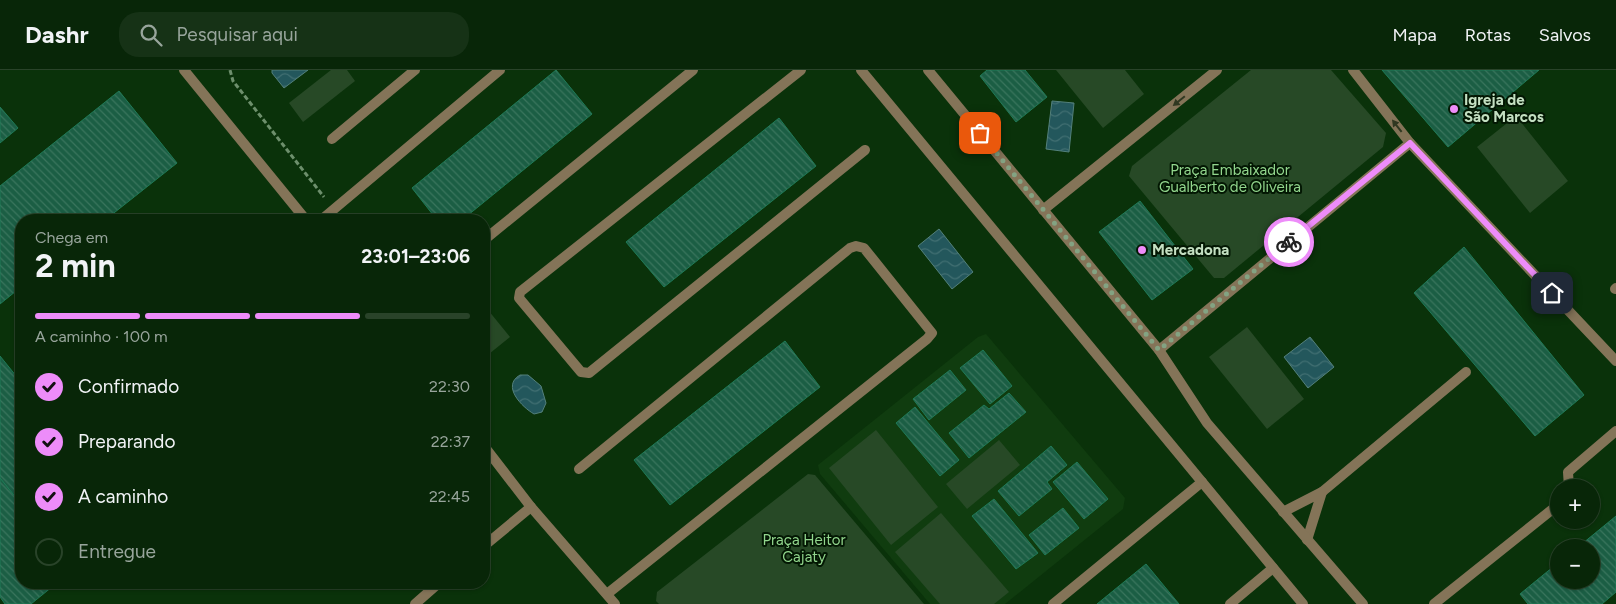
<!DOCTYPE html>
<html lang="pt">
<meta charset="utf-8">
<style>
:root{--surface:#082608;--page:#163216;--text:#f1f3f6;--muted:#98a59c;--line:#294329;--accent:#ed8cf9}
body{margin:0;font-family:Figtree,sans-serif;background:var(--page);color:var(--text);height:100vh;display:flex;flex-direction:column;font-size:19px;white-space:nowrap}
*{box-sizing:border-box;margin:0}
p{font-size:16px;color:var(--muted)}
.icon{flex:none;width:28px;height:28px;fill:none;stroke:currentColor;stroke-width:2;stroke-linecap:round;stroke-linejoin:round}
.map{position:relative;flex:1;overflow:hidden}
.details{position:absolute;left:15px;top:144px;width:475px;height:375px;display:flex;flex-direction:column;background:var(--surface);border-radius:20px;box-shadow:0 1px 4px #0004,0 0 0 1px var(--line)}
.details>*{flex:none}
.buttons{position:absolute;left:1550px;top:409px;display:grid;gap:10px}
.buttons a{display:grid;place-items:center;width:50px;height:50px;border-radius:50%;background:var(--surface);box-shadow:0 1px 4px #0004,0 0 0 1px var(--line);font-size:25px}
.pin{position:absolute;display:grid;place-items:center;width:42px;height:42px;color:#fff;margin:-21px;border-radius:10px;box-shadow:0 2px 8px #0006}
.courier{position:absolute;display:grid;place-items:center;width:50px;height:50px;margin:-25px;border:4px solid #ed8cf9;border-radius:50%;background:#fff;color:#222;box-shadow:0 1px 6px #0007}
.headline em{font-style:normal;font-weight:700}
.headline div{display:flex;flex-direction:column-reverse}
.headline{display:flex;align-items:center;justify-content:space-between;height:85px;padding:0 20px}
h1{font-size:32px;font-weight:700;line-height:38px}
.bar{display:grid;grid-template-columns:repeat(4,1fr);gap:8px 5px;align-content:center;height:60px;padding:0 20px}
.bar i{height:6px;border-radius:4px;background:var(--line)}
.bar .selected{background:var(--accent)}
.bar p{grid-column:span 4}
ol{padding:0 20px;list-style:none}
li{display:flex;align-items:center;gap:15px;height:55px}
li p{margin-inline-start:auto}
li .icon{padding:5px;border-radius:50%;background:var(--accent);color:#111;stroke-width:4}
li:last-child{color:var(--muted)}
li i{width:28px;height:28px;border:2px solid var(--line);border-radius:50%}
header{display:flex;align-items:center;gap:30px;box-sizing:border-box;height:70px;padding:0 25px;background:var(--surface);border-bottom:1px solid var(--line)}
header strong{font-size:24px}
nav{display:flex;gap:28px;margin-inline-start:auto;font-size:18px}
.search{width:350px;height:45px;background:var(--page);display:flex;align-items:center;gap:12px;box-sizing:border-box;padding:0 18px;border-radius:20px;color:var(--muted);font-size:19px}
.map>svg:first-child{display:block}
.built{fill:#103c0f}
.park{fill:#274926}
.water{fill:url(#water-waves);stroke:#53807b}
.building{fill:url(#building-back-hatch);stroke:#1f7a57}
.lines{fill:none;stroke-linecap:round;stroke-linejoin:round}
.path{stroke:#6d8f6c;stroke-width:3;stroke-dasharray:5 2.5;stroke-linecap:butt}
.service{stroke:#847458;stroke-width:10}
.minor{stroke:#847458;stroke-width:10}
.oneway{fill:#303821}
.done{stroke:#83a382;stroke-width:5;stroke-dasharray:0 9}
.route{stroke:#ed8cf9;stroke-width:6}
.poi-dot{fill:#ed8cf9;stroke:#031703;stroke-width:2}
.labels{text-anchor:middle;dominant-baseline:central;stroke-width:4;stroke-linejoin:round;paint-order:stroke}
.poi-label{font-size:15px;font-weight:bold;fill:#c4e0c2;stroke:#031703;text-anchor:start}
.park-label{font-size:15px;fill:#92d68d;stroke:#031703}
</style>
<header>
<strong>Dashr</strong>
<div class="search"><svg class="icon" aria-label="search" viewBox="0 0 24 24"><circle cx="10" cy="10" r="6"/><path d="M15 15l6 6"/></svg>Pesquisar aqui</div>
<nav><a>Mapa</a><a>Rotas</a><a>Salvos</a></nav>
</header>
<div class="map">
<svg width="1616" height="534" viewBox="0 0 1616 534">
<defs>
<pattern id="water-waves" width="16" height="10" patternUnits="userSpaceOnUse" patternTransform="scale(1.25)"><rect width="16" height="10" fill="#23575c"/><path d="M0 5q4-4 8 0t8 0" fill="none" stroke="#416f72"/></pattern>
<pattern id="building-back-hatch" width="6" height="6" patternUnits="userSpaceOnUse" patternTransform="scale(1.25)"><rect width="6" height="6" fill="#1b5e44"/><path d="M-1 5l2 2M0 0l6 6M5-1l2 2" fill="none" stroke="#3a755d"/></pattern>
</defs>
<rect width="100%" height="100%" fill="#0a320a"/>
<path class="built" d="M986,264L1125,428L1123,439L1005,534H930L820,404L818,395L978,267Z"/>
<g class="park">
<path d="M331,0H347L355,11L303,52L289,33Z"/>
<path d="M1056,0H1125L1144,24L1103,58Z"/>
<path d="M1251,0H1331L1386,63L1383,77L1224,208H1214L1129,106L1132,96Z"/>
<path d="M1516,46L1568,111L1530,143L1477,77Z"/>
<path d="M484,235L510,267L484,288Z"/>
<path d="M1247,257L1304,329L1267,359L1209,287Z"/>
<path d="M876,360L938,437L891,475L829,398Z"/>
<path d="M999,370L1020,395L967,439L946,414Z"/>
<path d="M808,404L815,405L924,534H659L656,531L657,522Z"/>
<path d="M941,443L1009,522L994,534H940L895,482Z"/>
</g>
<g class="water">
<path d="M272,0H308L284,18L272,3Z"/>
<path d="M1052,31L1074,33L1069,82L1046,79Z"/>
<path d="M939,159L973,202L952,219L918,176Z"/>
<path d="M1310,267L1334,297L1308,318L1284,287Z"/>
<path d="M520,305H528L541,316L546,333L542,342L534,344C522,337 501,316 520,305Z"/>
</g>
<g class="building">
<path d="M556,0L592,44L462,150H437L412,118Z"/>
<path d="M987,0H1025L1047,27L1016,52L980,6Z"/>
<path d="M1382,0H1539L1448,77Z"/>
<path d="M119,21L177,93L105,150H21V217L0,234V116Z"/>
<path d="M0,37L18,58L0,73Z"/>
<path d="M779,48L816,96L664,217L626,172Z"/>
<path d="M1140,131L1193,199L1152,230L1099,162Z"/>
<path d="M1464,177L1584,325L1535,366L1414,223Z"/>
<path d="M785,271L820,317L670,435L634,390Z"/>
<path d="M983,280L1012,316L990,334L960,298Z"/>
<path d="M0,286L21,312V434L0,408Z"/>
<path d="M950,300L966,320L929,350L913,329Z"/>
<path d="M1009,323L1026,342L969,388L949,363L984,335L989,339Z"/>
<path d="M915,337L959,390L940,406L896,353Z"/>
<path d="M1051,376L1067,395L1047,412L1052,419L1019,446L998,421Z"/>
<path d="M1077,392L1108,429L1084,449L1053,412Z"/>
<path d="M0,408L21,434V512H58L31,534H5L0,527Z"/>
<path d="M994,429L1038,483L1016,499L972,446Z"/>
<path d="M1063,438L1079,458L1045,485L1029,465Z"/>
<path d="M1616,446V522L1602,534H1528L1520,524L1559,492V510H1591V478H1577Z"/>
<path d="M1146,494L1179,534H1097Z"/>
</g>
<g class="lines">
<path class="path" d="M230,0L233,11L324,127"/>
<g class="service">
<path d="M801,0L520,222L519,228L581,302L589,303L865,80"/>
<path d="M332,69L415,0"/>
<path d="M1410,73L1616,291"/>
<path d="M1043,140L1217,0"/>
<path d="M321,150L500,0"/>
<path d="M484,170L693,0"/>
<path d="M1615,219L1616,218"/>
<path d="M1159,280L1410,73L1353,0"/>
<path d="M579,399L850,178L856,176L864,178L932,263L927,269L607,524"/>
<path d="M1569,418L1568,402L1616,361"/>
<path d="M1322,422L1466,302"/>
<path d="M1283,442L1322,422L1307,470"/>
<path d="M1053,534L1202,412"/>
<path d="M1230,534L1273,498"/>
<path d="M1434,534L1559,434"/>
</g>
<g class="minor">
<path d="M184,0L306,150"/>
<path d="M861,0L1303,534"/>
<path d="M928,0L1159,280L1207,353L1363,534"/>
<path d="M484,376L531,437L615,534"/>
<path d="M484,476L531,437"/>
<path d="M415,534L440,512"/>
</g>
</g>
<defs><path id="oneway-solid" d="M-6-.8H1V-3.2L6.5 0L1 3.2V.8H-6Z" transform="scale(1.25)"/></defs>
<g class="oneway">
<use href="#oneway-solid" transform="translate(1179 31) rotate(141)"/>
<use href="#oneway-solid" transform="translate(1397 56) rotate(-128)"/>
</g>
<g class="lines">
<path class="done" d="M980,63L1159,280L1289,172"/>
<path class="route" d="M1289,172L1410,73L1552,223"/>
</g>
<g class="poi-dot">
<circle cx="1454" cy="39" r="5"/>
<circle cx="1142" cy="180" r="5"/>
</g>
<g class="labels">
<g class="poi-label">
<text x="1464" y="30">Igreja de<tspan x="1464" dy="17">São Marcos</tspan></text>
<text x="1152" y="180">Mercadona</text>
</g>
<g class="park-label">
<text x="1230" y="100">Praça Embaixador<tspan x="1230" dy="17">Gualberto de Oliveira</tspan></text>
<text x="804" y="470">Praça Heitor<tspan x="804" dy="17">Cajaty</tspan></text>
</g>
</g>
</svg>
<div class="buttons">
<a>+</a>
<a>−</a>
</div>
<div class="pin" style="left:980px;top:63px;background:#ea580c"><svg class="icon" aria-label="bag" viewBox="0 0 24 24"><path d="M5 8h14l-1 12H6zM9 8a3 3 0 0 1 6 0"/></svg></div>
<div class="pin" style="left:1552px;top:223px;background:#1f2937"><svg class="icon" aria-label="home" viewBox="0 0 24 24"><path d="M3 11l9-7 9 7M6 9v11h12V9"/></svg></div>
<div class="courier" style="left:1289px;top:172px"><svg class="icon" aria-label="bike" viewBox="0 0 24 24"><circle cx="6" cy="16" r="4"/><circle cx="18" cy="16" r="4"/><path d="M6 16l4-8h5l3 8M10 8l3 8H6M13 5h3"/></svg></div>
<section class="details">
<div class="headline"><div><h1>2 min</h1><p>Chega em</p></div><em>23:01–23:06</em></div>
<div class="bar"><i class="selected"></i><i class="selected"></i><i class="selected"></i><i></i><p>A caminho · 100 m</p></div>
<ol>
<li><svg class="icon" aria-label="check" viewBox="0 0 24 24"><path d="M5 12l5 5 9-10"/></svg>Confirmado<p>22:30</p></li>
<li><svg class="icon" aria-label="check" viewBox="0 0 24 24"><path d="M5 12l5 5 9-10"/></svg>Preparando<p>22:37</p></li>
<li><svg class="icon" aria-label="check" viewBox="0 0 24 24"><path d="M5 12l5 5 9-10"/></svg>A caminho<p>22:45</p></li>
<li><i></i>Entregue</li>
</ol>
</section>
</div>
